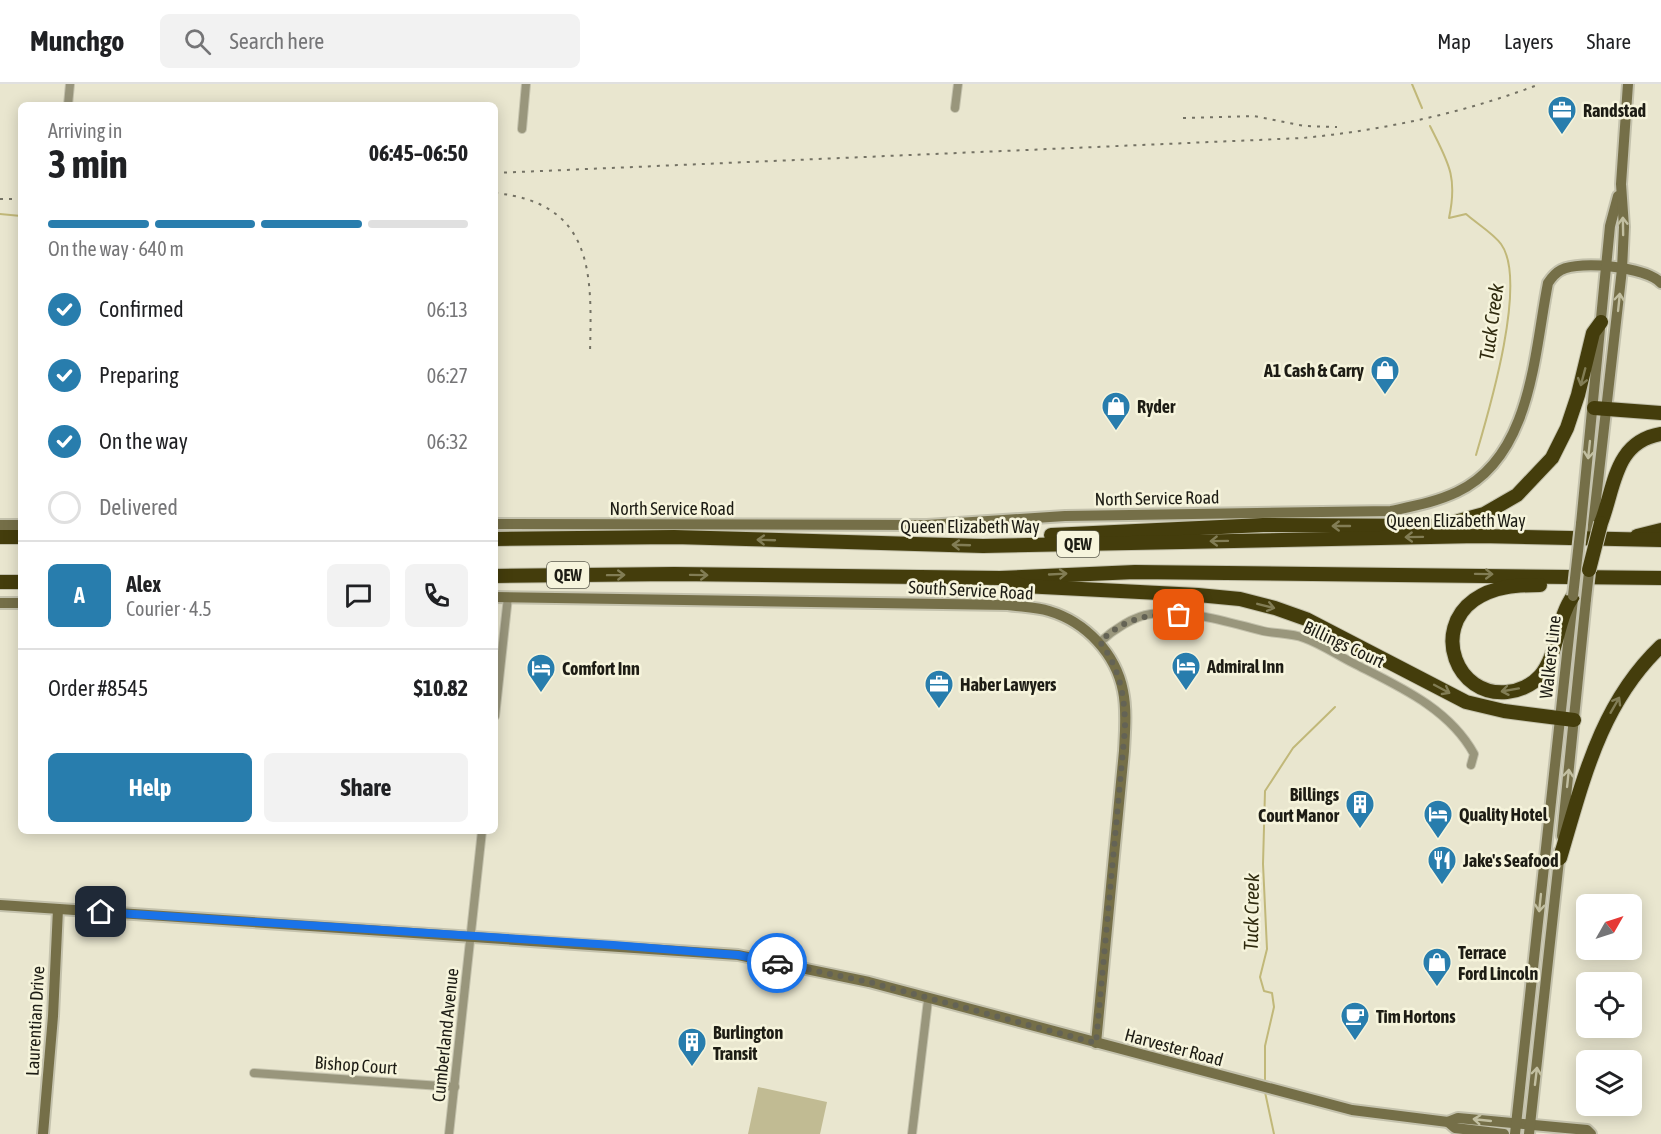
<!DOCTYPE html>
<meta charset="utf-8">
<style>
:root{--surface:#fff;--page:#f2f2f2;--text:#202124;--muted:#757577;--line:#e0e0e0;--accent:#287dad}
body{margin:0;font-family:"Asap Condensed",sans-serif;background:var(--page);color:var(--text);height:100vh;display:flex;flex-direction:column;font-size:22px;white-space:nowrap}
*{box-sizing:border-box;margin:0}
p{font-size:20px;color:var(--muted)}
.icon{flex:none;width:33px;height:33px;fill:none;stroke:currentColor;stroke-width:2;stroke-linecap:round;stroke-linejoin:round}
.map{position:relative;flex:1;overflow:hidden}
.drawer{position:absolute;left:18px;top:18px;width:480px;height:732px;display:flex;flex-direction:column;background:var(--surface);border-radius:9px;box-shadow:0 3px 15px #0003}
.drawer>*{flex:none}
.needle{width:39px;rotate:51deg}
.buttons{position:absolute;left:1576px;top:810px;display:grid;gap:12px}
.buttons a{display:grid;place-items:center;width:66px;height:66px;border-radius:9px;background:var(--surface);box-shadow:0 3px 15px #0003;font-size:30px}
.pin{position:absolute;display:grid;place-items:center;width:51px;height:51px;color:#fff;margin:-26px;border-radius:12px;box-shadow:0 3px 9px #0006}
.courier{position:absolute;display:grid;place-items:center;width:60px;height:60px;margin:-30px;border:4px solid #1a73e8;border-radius:50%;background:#fff;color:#222;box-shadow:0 2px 8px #0007}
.summary em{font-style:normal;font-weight:700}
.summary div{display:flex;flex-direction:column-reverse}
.summary{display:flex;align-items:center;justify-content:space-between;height:102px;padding:0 30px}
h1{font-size:39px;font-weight:700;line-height:45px}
.bar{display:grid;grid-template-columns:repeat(4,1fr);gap:9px 6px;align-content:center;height:72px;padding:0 30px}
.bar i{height:8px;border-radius:4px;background:var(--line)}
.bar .on{background:var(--accent)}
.bar p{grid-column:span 4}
.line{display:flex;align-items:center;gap:15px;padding:0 30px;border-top:2px solid var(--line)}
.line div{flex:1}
.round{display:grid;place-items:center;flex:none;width:63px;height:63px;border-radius:9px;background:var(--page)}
ol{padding:0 30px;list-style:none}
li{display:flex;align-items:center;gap:18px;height:66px}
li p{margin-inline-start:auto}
li .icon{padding:6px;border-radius:50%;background:var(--accent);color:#fff;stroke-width:4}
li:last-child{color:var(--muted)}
li i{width:33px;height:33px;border:3px solid var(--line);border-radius:50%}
.action{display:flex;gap:12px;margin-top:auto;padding:12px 30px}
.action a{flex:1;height:69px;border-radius:9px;background:var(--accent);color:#fff;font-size:24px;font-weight:700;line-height:69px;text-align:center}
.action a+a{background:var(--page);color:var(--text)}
header{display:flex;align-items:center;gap:36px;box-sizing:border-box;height:84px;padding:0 30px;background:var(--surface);border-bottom:2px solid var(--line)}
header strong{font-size:28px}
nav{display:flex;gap:33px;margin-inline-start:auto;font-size:21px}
.search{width:420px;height:54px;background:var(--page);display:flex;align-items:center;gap:15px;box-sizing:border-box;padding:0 21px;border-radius:9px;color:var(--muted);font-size:22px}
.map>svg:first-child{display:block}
.green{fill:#c1bb93}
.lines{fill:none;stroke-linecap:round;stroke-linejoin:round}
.stream{stroke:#c1b879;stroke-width:2}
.street-casing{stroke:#c4c2ad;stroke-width:10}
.secondary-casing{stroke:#c4c2ad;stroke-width:14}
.highway-casing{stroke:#c4c2ad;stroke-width:16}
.street{stroke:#99967c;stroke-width:8}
.secondary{stroke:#756f48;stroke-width:10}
.highway{stroke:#443d0c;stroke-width:14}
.rail{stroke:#747264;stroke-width:2;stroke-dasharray:3 6;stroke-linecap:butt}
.secondary-bridge-casing{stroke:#c4c2ad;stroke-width:14;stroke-linecap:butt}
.highway-bridge-casing{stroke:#c4c2ad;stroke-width:16;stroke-linecap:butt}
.secondary-bridge{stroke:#756f48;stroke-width:10}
.highway-bridge{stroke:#443d0c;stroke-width:14}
.oneway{stroke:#c2bfa1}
.oneway2{stroke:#827d55}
.done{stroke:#646355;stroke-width:6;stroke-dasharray:0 10.8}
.route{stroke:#1a73e8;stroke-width:8}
.labels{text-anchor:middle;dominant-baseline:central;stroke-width:5;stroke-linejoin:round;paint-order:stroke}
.shield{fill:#f6f4dc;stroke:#5e5d50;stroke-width:1.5}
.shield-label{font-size:16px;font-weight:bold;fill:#1d1c14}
.poi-label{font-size:18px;font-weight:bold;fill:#1d1c14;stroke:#f6f4dc;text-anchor:start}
.street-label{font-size:18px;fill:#1d1c14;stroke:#f6f4dc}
.water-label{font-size:20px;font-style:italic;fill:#2f2a0e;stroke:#f6f4dc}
</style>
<header>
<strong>Munchgo</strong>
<div class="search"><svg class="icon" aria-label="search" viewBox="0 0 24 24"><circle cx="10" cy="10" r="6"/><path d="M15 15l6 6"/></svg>Search here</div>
<nav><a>Map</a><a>Layers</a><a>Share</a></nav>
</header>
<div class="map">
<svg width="1661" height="1050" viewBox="0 0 1661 1050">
<rect width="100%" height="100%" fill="#e9e6cf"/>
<path class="green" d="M758,1003L827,1018L820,1050H748Z"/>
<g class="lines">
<g class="stream">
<path d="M1412,0L1422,24"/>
<path d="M1430,42C1448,78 1458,92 1449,134L1466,130C1476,139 1493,149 1501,160C1528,197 1489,327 1476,371"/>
<path d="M0,130L21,132"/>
<path d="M1265,999V962L1274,923L1272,909L1264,907L1260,893L1267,865L1263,780L1265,707L1293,664L1335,623"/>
<path d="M1265,1008L1274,1050"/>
</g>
<g class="street-casing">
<g id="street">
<path d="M68,21L70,0"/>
<path d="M955,24L958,0"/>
<path d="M522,45L526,0"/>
<path d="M1100,558C1113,546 1134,532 1151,530C1189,525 1227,538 1263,547C1276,550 1291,549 1304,554C1321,560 1337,571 1353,579C1398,602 1449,624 1474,670L1471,681"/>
<path d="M495,632L508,513"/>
<path d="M254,989L455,1003"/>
<path d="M449,1050L482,747"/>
<path d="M912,1050L928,916"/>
</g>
</g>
<g class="secondary-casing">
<g id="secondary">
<path d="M495,440L927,441L1065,432L1391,427C1414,422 1436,418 1457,408C1532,373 1534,269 1548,199C1552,193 1555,189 1561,186C1581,176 1646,183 1661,199"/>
<path d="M1581,440L1610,142L1618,112"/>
<path d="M0,441H21"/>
<path d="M1592,450L1622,185L1624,143L1621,100L1628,0"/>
<path d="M495,513L1008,521C1021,523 1036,523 1049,527C1086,538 1116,570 1123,607C1127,626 1125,648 1124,667L1096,959"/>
<path d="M0,519H21"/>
<path d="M1562,752L1586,515"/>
<path d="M0,821L738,871L869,898L1352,1026L1448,1038L1458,1034L1587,1046L1591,1050"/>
<path d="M1448,1038L1455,1044L1504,1050"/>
<path d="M43,1050L53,932L58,825"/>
<path d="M1515,1050L1573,515"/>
<path d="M1529,1050L1560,767"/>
</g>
</g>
<g class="highway-casing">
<g id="highway">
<path d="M1594,324L1661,329"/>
<path d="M1601,439C1615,403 1614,358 1661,350"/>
<path d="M1051,451L1263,441L1440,442L1484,430L1517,411L1552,374L1567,344L1578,311L1593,249L1601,238"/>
<path d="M1637,452L1661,446"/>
<path d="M0,453H21"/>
<path d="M495,455L674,453L983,462L1479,452L1661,456"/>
<path d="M495,492L674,490L1000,494L1135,488L1661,494"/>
<path d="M1005,495L1023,502L1198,511L1240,515L1275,524L1306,535L1466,618L1504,627L1574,636"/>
<path d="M0,498H21"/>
<path d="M1540,501C1517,501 1494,502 1474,516C1432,546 1456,613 1507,608C1519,607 1532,601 1540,592C1559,569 1556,536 1573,512"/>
<path d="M1560,774C1583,697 1600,620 1661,562"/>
</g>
</g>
<use href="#street" class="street"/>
<use href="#secondary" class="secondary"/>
<use href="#highway" class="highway"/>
<g class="rail">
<path d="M1183,34L1254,32L1304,42L1337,43"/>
<path d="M495,89L1303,54C1384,46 1464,29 1540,0"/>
<path d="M495,109C594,119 592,190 590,268"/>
<path d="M0,115H21"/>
</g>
<g class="secondary-bridge-casing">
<g id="secondary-bridge">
<path d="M1573,512L1581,440"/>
<path d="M1586,515L1590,479"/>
</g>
</g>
<g class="highway-bridge-casing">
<path id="highway-bridge" d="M1589,486L1601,439"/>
</g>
<use href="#secondary-bridge" class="secondary-bridge"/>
<use href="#highway-bridge" class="highway-bridge"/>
</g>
<defs><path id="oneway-shaft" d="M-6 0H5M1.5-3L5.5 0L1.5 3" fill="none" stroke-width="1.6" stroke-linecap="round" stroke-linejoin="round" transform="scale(1.5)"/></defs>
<g class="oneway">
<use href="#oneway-shaft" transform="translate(1623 142) rotate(-91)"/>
<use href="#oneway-shaft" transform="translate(1619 218) rotate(-84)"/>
<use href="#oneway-shaft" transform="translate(1589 366) rotate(96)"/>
<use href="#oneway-shaft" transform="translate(1568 694) rotate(-84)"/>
<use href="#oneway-shaft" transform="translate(1540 819) rotate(96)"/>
<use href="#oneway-shaft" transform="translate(1536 992) rotate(-83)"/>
<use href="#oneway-shaft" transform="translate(1482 1036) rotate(-174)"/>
</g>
<g class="oneway2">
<use href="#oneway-shaft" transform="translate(1583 293) rotate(105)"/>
<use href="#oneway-shaft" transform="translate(1341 442) rotate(-180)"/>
<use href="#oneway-shaft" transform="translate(1414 453) rotate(179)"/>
<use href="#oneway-shaft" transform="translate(766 456) rotate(-178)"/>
<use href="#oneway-shaft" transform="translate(1219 457) rotate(179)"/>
<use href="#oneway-shaft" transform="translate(961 461) rotate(-178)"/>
<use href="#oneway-shaft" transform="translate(1058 490) rotate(-3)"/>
<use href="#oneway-shaft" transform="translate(1484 490) rotate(1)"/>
<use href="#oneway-shaft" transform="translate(616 491) rotate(-1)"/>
<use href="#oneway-shaft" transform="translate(699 491) rotate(1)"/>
<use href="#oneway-shaft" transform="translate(1266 522) rotate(14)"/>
<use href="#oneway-shaft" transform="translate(1442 605) rotate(28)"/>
<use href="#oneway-shaft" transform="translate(1510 606) rotate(170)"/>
<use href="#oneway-shaft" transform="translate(1615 621) rotate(-60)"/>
</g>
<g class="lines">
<path class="done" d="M777,879L869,898L1096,959L1125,645C1125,612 1120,585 1100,558C1124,534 1147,530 1179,531"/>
<path class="route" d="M101,828L613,861L738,871L777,879"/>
</g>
<defs>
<g id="office-pin" transform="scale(1.5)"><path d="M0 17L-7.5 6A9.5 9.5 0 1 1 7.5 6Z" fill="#287dad" stroke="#f6f4dc"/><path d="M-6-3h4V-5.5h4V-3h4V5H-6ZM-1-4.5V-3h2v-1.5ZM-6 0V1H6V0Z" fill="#fff"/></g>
<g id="shop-pin" transform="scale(1.5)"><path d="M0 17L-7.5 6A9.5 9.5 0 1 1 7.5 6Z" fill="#287dad" stroke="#f6f4dc"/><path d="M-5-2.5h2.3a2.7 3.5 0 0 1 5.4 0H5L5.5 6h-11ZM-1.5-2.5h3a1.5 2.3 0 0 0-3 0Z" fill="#fff"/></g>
<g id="hotel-pin" transform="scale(1.5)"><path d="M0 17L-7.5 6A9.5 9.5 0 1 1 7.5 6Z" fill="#287dad" stroke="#f6f4dc"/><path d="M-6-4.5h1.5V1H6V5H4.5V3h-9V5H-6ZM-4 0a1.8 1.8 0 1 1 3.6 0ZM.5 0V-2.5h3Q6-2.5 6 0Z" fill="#fff"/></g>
<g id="building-pin" transform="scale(1.5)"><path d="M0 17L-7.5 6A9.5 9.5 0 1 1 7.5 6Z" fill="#287dad" stroke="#f6f4dc"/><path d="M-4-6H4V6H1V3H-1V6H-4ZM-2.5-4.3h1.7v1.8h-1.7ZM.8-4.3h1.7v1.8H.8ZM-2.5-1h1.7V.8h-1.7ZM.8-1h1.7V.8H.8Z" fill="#fff"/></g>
<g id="restaurant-pin" transform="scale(1.5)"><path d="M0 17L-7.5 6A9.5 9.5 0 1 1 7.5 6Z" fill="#287dad" stroke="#f6f4dc"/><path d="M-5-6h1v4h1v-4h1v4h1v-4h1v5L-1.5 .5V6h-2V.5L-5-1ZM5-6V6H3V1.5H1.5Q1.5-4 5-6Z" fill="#fff"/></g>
<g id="cafe-pin" transform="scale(1.5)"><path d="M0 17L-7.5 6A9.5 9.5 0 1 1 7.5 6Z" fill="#287dad" stroke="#f6f4dc"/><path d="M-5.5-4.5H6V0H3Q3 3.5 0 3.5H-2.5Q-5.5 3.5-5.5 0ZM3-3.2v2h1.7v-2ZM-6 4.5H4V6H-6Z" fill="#fff"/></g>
</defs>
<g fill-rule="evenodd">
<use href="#office-pin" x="1562" y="26"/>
<use href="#shop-pin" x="1385" y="286"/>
<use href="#shop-pin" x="1116" y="322"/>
<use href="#hotel-pin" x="1186" y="582"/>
<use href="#hotel-pin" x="541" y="584"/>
<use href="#office-pin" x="939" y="600"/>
<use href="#building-pin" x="1360" y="720"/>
<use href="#hotel-pin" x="1438" y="730"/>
<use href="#restaurant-pin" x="1442" y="776"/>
<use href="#shop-pin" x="1437" y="878"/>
<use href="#cafe-pin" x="1355" y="932"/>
<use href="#building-pin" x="692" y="958"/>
</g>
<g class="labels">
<g class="shield">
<rect x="1057" y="447" width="42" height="26" rx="4.5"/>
<rect x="547" y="478" width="42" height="26" rx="4.5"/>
</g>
<g class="shield-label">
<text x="1078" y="460">QEW</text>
<text x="568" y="491">QEW</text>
</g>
<g class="poi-label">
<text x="1583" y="26">Randstad</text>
<text x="1364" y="286" text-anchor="end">A1 Cash &amp; Carry</text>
<text x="1137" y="322">Ryder</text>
<text x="1207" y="582">Admiral Inn</text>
<text x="562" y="584">Comfort Inn</text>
<text x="960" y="600">Haber Lawyers</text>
<text x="1339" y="710" text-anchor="end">Billings<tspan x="1339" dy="21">Court Manor</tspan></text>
<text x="1459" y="730">Quality Hotel</text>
<text x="1463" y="776">Jake's Seafood</text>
<text x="1458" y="868">Terrace<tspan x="1458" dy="21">Ford Lincoln</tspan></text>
<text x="1376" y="932">Tim Hortons</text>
<text x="713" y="948">Burlington<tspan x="713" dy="21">Transit</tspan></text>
</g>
<g class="street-label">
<text transform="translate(1157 414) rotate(-1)">North Service Road</text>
<text x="672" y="424">North Service Road</text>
<text x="1456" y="436">Queen Elizabeth Way</text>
<text x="970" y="442">Queen Elizabeth Way</text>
<text transform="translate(971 506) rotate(3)">South Service Road</text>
<text transform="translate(1344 560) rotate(25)">Billings Court</text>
<text transform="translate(1550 573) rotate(-84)">Walkers Line</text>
<text transform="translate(35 937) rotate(-87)">Laurentian Drive</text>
<text transform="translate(445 951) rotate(-84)">Cumberland Avenue</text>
<text transform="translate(1174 963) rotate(15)">Harvester Road</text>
<text transform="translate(356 981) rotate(4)">Bishop Court</text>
</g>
<g class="water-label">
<text transform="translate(1491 238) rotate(-82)">Tuck Creek</text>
<text transform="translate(1251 828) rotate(-89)">Tuck Creek</text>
</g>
</g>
</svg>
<div class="buttons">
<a><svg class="needle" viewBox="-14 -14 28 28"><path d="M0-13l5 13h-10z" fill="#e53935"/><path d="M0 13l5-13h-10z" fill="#757577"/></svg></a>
<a><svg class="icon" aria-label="locate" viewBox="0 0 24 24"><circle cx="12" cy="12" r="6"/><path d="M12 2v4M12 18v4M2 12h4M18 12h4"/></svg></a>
<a><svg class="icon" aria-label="layers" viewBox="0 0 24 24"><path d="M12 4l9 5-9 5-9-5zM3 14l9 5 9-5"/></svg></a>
</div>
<div class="pin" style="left:1179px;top:531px;background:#ea580c"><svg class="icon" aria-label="bag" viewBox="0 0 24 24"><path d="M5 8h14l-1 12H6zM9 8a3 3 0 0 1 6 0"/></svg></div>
<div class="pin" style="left:101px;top:828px;background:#1f2937"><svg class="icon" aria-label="home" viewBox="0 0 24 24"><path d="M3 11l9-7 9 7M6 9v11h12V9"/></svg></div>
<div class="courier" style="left:777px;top:879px"><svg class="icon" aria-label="car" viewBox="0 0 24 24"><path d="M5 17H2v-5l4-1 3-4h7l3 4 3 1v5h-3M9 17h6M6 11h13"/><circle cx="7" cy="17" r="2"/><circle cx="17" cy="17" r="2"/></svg></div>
<section class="drawer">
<div class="summary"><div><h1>3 min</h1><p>Arriving in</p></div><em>06:45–06:50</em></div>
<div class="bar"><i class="on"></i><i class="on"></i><i class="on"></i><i></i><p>On the way · 640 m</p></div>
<ol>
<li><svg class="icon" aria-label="check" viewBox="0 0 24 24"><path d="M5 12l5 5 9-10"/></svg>Confirmed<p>06:13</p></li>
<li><svg class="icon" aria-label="check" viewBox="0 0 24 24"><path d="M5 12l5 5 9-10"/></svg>Preparing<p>06:27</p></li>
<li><svg class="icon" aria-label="check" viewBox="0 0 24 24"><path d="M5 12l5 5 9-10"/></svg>On the way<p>06:32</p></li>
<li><i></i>Delivered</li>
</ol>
<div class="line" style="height:108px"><b class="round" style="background:var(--accent);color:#fff">A</b><div><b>Alex</b><p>Courier · 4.5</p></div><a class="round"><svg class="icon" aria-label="chat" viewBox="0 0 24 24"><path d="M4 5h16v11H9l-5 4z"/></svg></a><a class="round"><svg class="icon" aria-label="phone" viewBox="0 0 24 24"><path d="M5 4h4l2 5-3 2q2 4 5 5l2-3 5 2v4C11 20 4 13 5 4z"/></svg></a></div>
<div class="line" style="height:78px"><div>Order #8545</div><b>$10.82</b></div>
<div class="action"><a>Help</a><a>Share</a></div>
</section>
</div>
